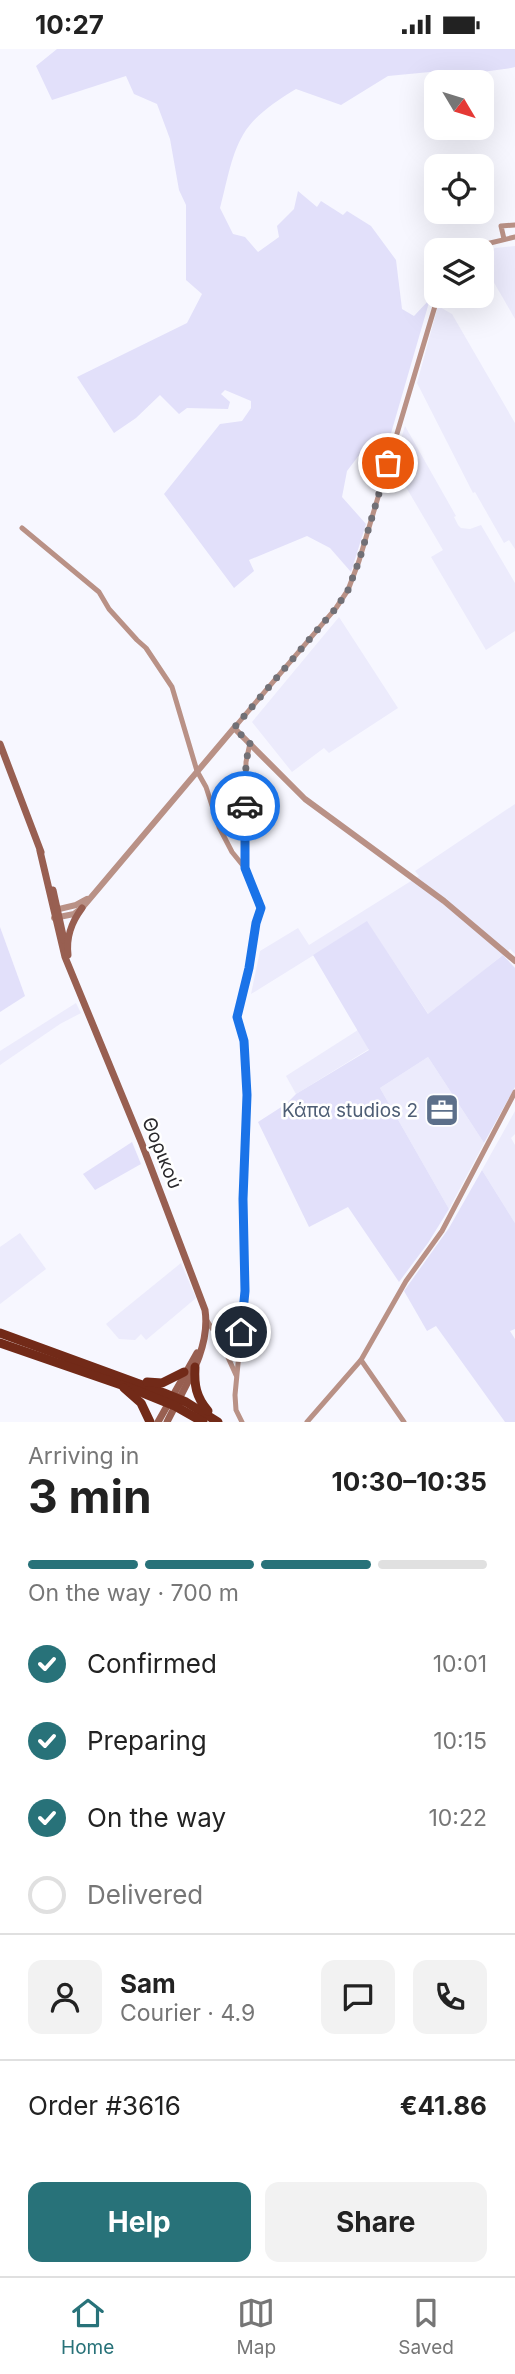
<!DOCTYPE html>
<meta charset="utf-8">
<style>
:root{--surface:#fff;--page:#f2f2f2;--text:#222;--muted:#767676;--line:#e0e0e0;--accent:#287279}
body{margin:0;font-family:Inter,sans-serif;background:var(--page);color:var(--text);height:100vh;display:flex;flex-direction:column;font-size:26px;white-space:nowrap}
*{box-sizing:border-box;margin:0}
p{font-size:23px;color:var(--muted)}
.icon{flex:none;width:38px;height:38px;fill:none;stroke:currentColor;stroke-width:2;stroke-linecap:round;stroke-linejoin:round}
.map{position:relative;height:1373px;overflow:hidden}
.drawer{display:flex;flex-direction:column;background:var(--surface);flex:1}
.drawer>*{flex:none}
.needle{width:46px;rotate:128deg}
.buttons{position:absolute;left:424px;top:21px;display:grid;gap:14px}
.buttons a{display:grid;place-items:center;width:70px;height:70px;border-radius:14px;background:var(--surface);box-shadow:0 7px 28px #0002;font-size:35px}
.pin{position:absolute;display:grid;place-items:center;width:60px;height:60px;color:#fff;margin:-30px;border:4px solid #fff;border-radius:50%;box-shadow:0 2px 7px #0007}
.courier{position:absolute;display:grid;place-items:center;width:70px;height:70px;margin:-35px;border:5px solid #1a73e8;border-radius:50%;background:#fff;color:#222;box-shadow:0 2px 9px #0007}
.head em{font-style:normal;font-weight:700}
.head div{display:flex;flex-direction:column-reverse}
.head{display:flex;align-items:center;justify-content:space-between;height:119px;padding:0 28px}
h1{font-size:46px;font-weight:700;line-height:52px}
.bar{display:grid;grid-template-columns:repeat(4,1fr);gap:10px 7px;align-content:center;height:84px;padding:0 28px}
.bar i{height:9px;border-radius:5px;background:var(--line)}
.bar .selected{background:var(--accent)}
.bar p{grid-column:span 4}
.line{display:flex;align-items:center;gap:18px;padding:0 28px;border-top:2px solid var(--line)}
.line div{flex:1}
.round{display:grid;place-items:center;flex:none;width:74px;height:74px;border-radius:14px;background:var(--page)}
ol{padding:0 28px;list-style:none}
li{display:flex;align-items:center;gap:21px;height:77px}
li p{margin-inline-start:auto}
li .icon{padding:7px;border-radius:50%;background:var(--accent);color:#fff;stroke-width:4}
li:last-child{color:var(--muted)}
li i{width:38px;height:38px;border:4px solid var(--line);border-radius:50%}
.button{display:flex;gap:14px;margin-top:auto;padding:14px 28px}
.button a{flex:1;height:80px;border-radius:14px;background:var(--accent);color:#fff;font-size:28px;font-weight:700;line-height:80px;text-align:center}
.button a+a{background:var(--page);color:var(--text)}
.status{display:flex;justify-content:space-between;align-items:center;height:49px;padding:0 35px;background:var(--surface);direction:ltr}
.status svg{height:19px;fill:currentColor}
.tab-bar{display:flex;justify-content:space-around;align-items:center;height:98px;border-top:2px solid var(--line);background:var(--surface);font-size:19px;color:var(--muted)}
.tab-bar a{display:grid;justify-items:center;gap:4px}
.tab-bar .selected{color:var(--accent)}
.map>svg:first-child{display:block}
.built{fill:#ecebfc}
.green{fill:#e2e0fa}
.lines{fill:none;stroke-linecap:round;stroke-linejoin:round}
.minor{stroke:#b99186;stroke-width:5}
.tertiary{stroke:#b99186;stroke-width:6}
.secondary{stroke:#985f51;stroke-width:7}
.trunk{stroke:#722a18;stroke-width:9}
.done{stroke:#717076;stroke-width:7;stroke-dasharray:0 12.6}
.route{stroke:#1a73e8;stroke-width:9}
.labels{text-anchor:middle;dominant-baseline:central;stroke-width:5;stroke-linejoin:round;paint-order:stroke}
.service-label{font-size:19px;fill:#4e5e75;stroke:#fff;text-anchor:end}
.street-label{font-size:19px;fill:#29282c;stroke:#fff}
</style>
<div class="status"><b>10:27</b><svg viewBox="0 0 49 12"><path d="M0 12V9h3v3zM5 12V6h3v6zM10 12V3h3v9zM15 12V0h3v12zM26 1h20v11H26zM47 4h2v5h-2z"/></svg></div>
<div class="map">
<svg width="515" height="1373" viewBox="0 0 515 1373">
<rect width="100%" height="100%" fill="#f7f7ff"/>
<g class="built">
<path d="M515,197V270L481,211V206L495,199Z"/>
<path d="M438,257L452,265L515,374V500L509,491L504,494L475,443L473,444L417,334Z"/>
<path d="M405,377L456,467L454,468L458,476L461,479L470,480L481,476L515,534V582L486,601L431,508L443,501L393,416Z"/>
<path d="M339,568L398,659L329,704L324,699L292,723L252,673Z"/>
<path d="M515,755V905L510,900L429,966L367,873L251,945L260,902L298,879L309,896L419,827L415,822Z"/>
<path d="M76,954L81,964L60,975L0,1016V1002Z"/>
<path d="M358,981L369,1000L296,1045L286,1027Z"/>
<path d="M428,1008L484,1094L449,1160L380,1039Z"/>
<path d="M515,1062V1085L511,1089L515,1096V1174L482,1121Z"/>
<path d="M20,1184L46,1220L0,1255V1198Z"/>
<path d="M181,1214L196,1249L146,1291L141,1285L135,1291L119,1290L106,1275Z"/>
</g>
<g class="green">
<path d="M57,0H515V18L511,19L482,23L451,21L388,27L341,56L296,40C278,51 258,64 246,81C231,103 227,134 220,159L233,185L245,188L258,203L279,188L277,177L294,160L298,142L317,158L321,152L343,166L347,162L371,177L396,211L402,260L414,267L430,250L385,405L372,389L347,422L342,448L366,475L351,523L330,499L307,487L249,511L254,522L234,539L164,445L220,375L242,372L251,359V352L225,341L221,345L230,353L228,360L187,359L179,365L160,346L136,369L114,384L77,328L187,274L202,245L186,231V156L179,141L170,90L157,55L134,45L126,27L52,51L36,17Z"/>
<path d="M367,872L428,965L503,906L515,919V1038L484,1094L428,1008L380,1039L449,1160L428,1194L399,1233L348,1158L309,1178L258,1073L286,1055L296,1045L369,1001L313,906Z"/>
<path d="M0,878L25,947L0,963Z"/>
<path d="M132,1093L141,1115L95,1141L83,1125Z"/>
<path d="M482,1121L515,1174V1280L510,1282L515,1290V1373H505L436,1277L427,1282L404,1242L449,1179Z"/>
</g>
<g class="lines">
<g class="minor">
<path d="M504,190L501,177L515,176"/>
<path d="M476,201L486,195L515,188"/>
<path d="M22,479L99,543L109,560L137,591L146,599L172,638L197,722L206,738L219,778L232,803L245,819L260,852L261,859L256,874L249,920L237,968L244,992L247,1046L243,1150L245,1242L235,1346L236,1361L242,1373"/>
<path d="M234,679L336,559L348,541L359,512L438,247"/>
<path d="M245,819L246,713L250,694"/>
<path d="M206,1270L222,1295L236,1326"/>
<path d="M361,1311L404,1373"/>
<path d="M307,1373L361,1311L406,1232L442,1182L515,1043"/>
</g>
<g class="tertiary">
<path d="M55,861L76,856L87,850"/>
<path d="M54,869L74,865L82,859L234,679L305,750L444,852L515,912"/>
</g>
<g class="secondary">
<path d="M0,695L41,803"/>
<path d="M40,802L65,908L142,1095L205,1261C211,1301 184,1338 167,1373"/>
<path d="M53,841L64,891"/>
<path d="M68,906C66,888 71,874 82,859"/>
<path d="M158,1373L197,1304"/>
</g>
<g class="trunk">
<path d="M0,1284L164,1344L186,1353L218,1373"/>
<path d="M0,1294L133,1340L175,1357L203,1373"/>
<path d="M195,1318C194,1336 196,1348 208,1362"/>
<path d="M147,1333L162,1334L184,1323"/>
<path d="M124,1339L141,1354L150,1373"/>
</g>
</g>
<g class="lines">
<path class="done" d="M245,757L246,713L250,694L234,679L336,559L348,541L359,512L388,414"/>
<path class="route" d="M241,1283L245,1242L243,1150L247,1046L244,992L237,968L249,919L256,874L261,859L245,819V757"/>
</g>
<defs>
<g id="office-square" transform="scale(1.75)"><rect x="-9" y="-9" width="18" height="18" rx="4" fill="#5c6f8a" stroke="#fff"/><path d="M-6-3h4V-5.5h4V-3h4V5H-6ZM-1-4.5V-3h2v-1.5ZM-6 0V1H6V0Z" fill="#fff"/></g>
</defs>
<g fill-rule="evenodd">
<use href="#office-square" x="442" y="1061"/>
</g>
<g class="labels">
<g class="service-label">
<text x="418" y="1061">Κάπα studios 2</text>
</g>
<g class="street-label">
<text transform="translate(162 1104) rotate(68)">Θορικού</text>
</g>
</g>
</svg>
<div class="buttons">
<a><svg class="needle" viewBox="-14 -14 28 28"><path d="M0-13l5 13h-10z" fill="#e53935"/><path d="M0 13l5-13h-10z" fill="#767676"/></svg></a>
<a><svg class="icon" aria-label="locate" viewBox="0 0 24 24"><circle cx="12" cy="12" r="6"/><path d="M12 2v4M12 18v4M2 12h4M18 12h4"/></svg></a>
<a><svg class="icon" aria-label="layers" viewBox="0 0 24 24"><path d="M12 4l9 5-9 5-9-5zM3 14l9 5 9-5"/></svg></a>
</div>
<div class="pin" style="left:388px;top:414px;background:#ea580c"><svg class="icon" aria-label="bag" viewBox="0 0 24 24"><path d="M5 8h14l-1 12H6zM9 8a3 3 0 0 1 6 0"/></svg></div>
<div class="pin" style="left:241px;top:1283px;background:#1f2937"><svg class="icon" aria-label="home" viewBox="0 0 24 24"><path d="M3 11l9-7 9 7M6 9v11h12V9"/></svg></div>
<div class="courier" style="left:245px;top:757px"><svg class="icon" aria-label="car" viewBox="0 0 24 24"><path d="M5 17H2v-5l4-1 3-4h7l3 4 3 1v5h-3M9 17h6M6 11h13"/><circle cx="7" cy="17" r="2"/><circle cx="17" cy="17" r="2"/></svg></div>
</div>
<section class="drawer">
<div class="head"><div><h1>3 min</h1><p>Arriving in</p></div><em>10:30–10:35</em></div>
<div class="bar"><i class="selected"></i><i class="selected"></i><i class="selected"></i><i></i><p>On the way · 700 m</p></div>
<ol>
<li><svg class="icon" aria-label="check" viewBox="0 0 24 24"><path d="M5 12l5 5 9-10"/></svg>Confirmed<p>10:01</p></li>
<li><svg class="icon" aria-label="check" viewBox="0 0 24 24"><path d="M5 12l5 5 9-10"/></svg>Preparing<p>10:15</p></li>
<li><svg class="icon" aria-label="check" viewBox="0 0 24 24"><path d="M5 12l5 5 9-10"/></svg>On the way<p>10:22</p></li>
<li><i></i>Delivered</li>
</ol>
<div class="line" style="height:126px"><a class="round"><svg class="icon" aria-label="person" viewBox="0 0 24 24"><circle cx="12" cy="8" r="4"/><path d="M4 21q1-7 8-7t8 7"/></svg></a><div><b>Sam</b><p>Courier · 4.9</p></div><a class="round"><svg class="icon" aria-label="chat" viewBox="0 0 24 24"><path d="M4 5h16v11H9l-5 4z"/></svg></a><a class="round"><svg class="icon" aria-label="phone" viewBox="0 0 24 24"><path d="M5 4h4l2 5-3 2q2 4 5 5l2-3 5 2v4C11 20 4 13 5 4z"/></svg></a></div>
<div class="line" style="height:91px"><div>Order #3616</div><b>€41.86</b></div>
<div class="button"><a>Help</a><a>Share</a></div>
</section>
<nav class="tab-bar">
<a class="selected"><svg class="icon" aria-label="home" viewBox="0 0 24 24"><path d="M3 11l9-7 9 7M6 9v11h12V9"/></svg>Home</a>
<a><svg class="icon" aria-label="map" viewBox="0 0 24 24"><path d="M3 6l6-2 6 2 6-2v14l-6 2-6-2-6 2zM9 4v14M15 6v14"/></svg>Map</a>
<a><svg class="icon" aria-label="saved" viewBox="0 0 24 24"><path d="M7 4h10v16l-5-4-5 4z"/></svg>Saved</a>
</nav>
